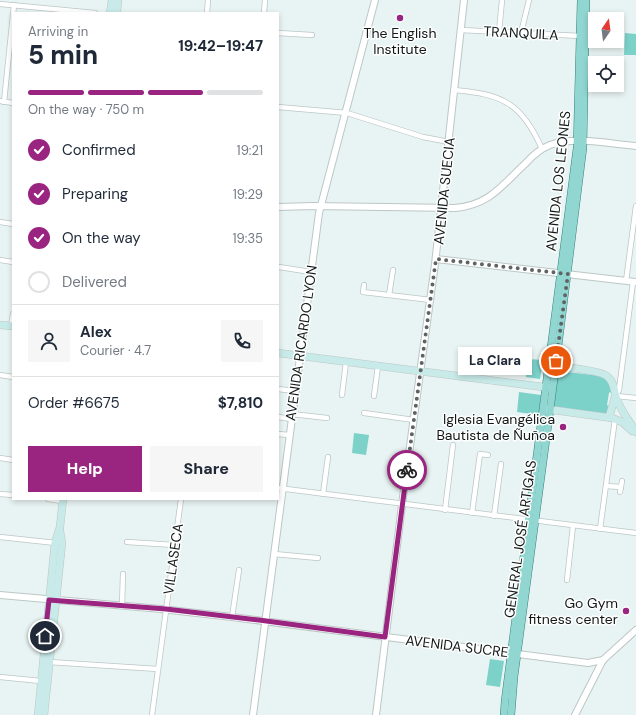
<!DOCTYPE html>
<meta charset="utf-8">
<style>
:root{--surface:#fff;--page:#f6f6f7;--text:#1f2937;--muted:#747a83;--line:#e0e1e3;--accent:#9a2580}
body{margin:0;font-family:"DM Sans",sans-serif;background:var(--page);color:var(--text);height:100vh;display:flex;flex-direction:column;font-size:15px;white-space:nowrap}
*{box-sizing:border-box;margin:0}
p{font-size:13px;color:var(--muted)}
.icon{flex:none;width:22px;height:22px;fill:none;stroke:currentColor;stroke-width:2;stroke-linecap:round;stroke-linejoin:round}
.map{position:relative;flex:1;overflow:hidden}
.sheet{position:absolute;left:12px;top:12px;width:267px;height:488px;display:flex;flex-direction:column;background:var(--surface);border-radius:0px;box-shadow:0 2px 6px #0003}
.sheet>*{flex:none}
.needle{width:26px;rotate:14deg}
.buttons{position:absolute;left:588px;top:12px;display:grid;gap:8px}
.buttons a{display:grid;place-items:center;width:36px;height:36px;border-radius:0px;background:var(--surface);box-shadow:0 2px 6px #0003;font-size:20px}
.pin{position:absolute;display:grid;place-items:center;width:34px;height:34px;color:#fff;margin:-17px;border:2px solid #fff;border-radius:50%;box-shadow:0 1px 4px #0007}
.courier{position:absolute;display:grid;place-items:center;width:40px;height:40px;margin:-20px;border:3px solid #9a2580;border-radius:50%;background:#fff;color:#222;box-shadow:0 1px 5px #0007}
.bubble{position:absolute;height:28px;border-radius:0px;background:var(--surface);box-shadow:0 2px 6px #0003;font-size:13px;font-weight:800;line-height:28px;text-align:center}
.summary em{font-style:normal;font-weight:800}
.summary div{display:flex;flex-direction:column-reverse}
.summary{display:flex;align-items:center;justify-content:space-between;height:68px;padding:0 16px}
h1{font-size:26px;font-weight:800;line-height:30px}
.bar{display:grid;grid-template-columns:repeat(4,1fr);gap:6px 4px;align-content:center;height:48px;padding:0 16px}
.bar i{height:5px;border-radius:3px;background:var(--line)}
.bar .active{background:var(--accent)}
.bar p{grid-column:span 4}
.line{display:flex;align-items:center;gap:10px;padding:0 16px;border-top:1px solid var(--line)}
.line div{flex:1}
.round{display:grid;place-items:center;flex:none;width:42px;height:42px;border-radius:0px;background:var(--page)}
ol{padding:0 16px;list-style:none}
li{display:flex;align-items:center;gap:12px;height:44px}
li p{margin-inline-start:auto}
li .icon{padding:4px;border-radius:50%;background:var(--accent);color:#fff;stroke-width:4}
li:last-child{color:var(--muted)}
li i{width:22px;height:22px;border:2px solid var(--line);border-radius:50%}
.action{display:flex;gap:8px;margin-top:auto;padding:8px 16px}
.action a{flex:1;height:46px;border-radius:0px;background:var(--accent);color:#fff;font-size:16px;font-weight:800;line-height:46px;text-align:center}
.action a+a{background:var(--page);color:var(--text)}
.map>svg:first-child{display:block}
.green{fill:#7cd1c9}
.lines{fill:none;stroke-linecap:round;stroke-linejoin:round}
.minor-casing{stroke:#bcc7c6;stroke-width:6}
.tertiary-casing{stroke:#bcc7c6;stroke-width:8}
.secondary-casing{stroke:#bcc7c6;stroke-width:8}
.primary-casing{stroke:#35817b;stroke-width:8}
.minor{stroke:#fff;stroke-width:4.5}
.tertiary{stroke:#fff;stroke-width:6}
.secondary{stroke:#c8eae8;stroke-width:7}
.primary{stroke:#91d6d1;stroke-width:7}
.done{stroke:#5e6463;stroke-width:4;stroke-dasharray:0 7.2}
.route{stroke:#9a2580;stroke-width:5}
.poi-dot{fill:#9a2580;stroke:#fdffff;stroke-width:1.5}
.labels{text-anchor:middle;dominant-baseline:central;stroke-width:3;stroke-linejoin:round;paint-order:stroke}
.poi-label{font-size:14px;fill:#131716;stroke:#fdffff;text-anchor:end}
.street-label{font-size:14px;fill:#131716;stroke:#fdffff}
</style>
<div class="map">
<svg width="636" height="715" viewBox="0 0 636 715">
<rect width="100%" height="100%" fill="#e8f4f3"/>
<g class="green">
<path d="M625,33L636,34V55H624Z"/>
<path d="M528,359L543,360L540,379L526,377Z"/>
<path d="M559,371L601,376L610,382L613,395L610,392L609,393L607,405L610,407L606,414L555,408L553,406L557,372Z"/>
<path d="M519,392L541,395L539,415L517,412Z"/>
<path d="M354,433L369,435L366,455L352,453Z"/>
<path d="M490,659L504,661L500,687L486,685Z"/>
</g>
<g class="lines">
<g class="minor-casing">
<g id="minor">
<path d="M0,4L95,13"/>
<path d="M207,13L208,0"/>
<path d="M264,13L265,0"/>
<path d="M461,30L580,36"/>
<path d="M499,32L502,0"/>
<path d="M278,33L312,35"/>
<path d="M521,33L529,0"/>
<path d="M454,90C502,94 522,103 542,149"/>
<path d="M0,101L13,103"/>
<path d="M4,102L14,5"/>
<path d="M278,107L347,113L423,137L449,142"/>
<path d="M0,222L13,224"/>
<path d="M0,260L13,262"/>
<path d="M279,267L311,272"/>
<path d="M626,281L636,206"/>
<path d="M364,285L363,292L431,300"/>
<path d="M389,295L393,270"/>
<path d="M11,326L13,314"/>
<path d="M0,375L13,377"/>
<path d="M278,389L295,391"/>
<path d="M342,395L346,362"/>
<path d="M374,396L378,366"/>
<path d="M616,396L636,398"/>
<path d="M615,397L619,390L633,282"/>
<path d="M364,413L414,420"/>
<path d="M292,414L327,418"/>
<path d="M278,417L291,419"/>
<path d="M278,434L289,435"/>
<path d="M0,458L13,460"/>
<path d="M606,486L621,487"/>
<path d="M278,488L636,533"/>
<path d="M620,492L622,481"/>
<path d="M0,494L13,495"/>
<path d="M323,494L328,457"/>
<path d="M48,499L62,501"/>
<path d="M445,510L453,445"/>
<path d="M472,513L480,454L488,455"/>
<path d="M494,516L501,464"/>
<path d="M600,529L615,419"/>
<path d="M0,537L56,543"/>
<path d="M127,542L175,545"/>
<path d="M274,554L318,558"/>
<path d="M567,580L573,526"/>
<path d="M122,606L123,574"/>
<path d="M232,617L239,570"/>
<path d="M49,662L158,669"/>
<path d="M0,677L41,681"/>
<path d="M152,715L181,499"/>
</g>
</g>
<g class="tertiary-casing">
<g id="tertiary">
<path d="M278,207L313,206L455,208C490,205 502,185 526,163C533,155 540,149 550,145C575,136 610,144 636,146"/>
<path d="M436,259L636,282"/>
<path d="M0,595L161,609L232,617L588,663L603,660"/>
<path d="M253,715L319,213L375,0"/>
<path d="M376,715L403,497L435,264L464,0"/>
<path d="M575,715L603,660L636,630"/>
</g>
</g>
<g class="secondary-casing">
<g id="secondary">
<path d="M110,13L112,0"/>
<path d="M117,13L118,0"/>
<path d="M0,325L13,326"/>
<path d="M278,353L551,388"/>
<path d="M550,366C562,367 601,370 608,377C614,382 614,390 616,397C620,410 629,420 636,432"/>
<path d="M546,409L612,418L622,422L632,431"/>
<path d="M608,417L610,414L615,397"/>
<path d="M38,715L55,543L60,527L63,499"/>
<path d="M44,715L62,543L60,531"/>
</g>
</g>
<g class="primary-casing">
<g id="primary">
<path d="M504,715L505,701L577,148L581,0"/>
<path d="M511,715L514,677L550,410L583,148L586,0"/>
</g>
</g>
<use href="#minor" class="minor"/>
<use href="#tertiary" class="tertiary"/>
<use href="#secondary" class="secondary"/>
<use href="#primary" class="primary"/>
</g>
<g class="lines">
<path class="done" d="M407,470L436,259L568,274L556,361"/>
<path class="route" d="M45,636L49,600L166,609L259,620L385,637L407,470"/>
</g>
<g class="poi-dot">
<circle cx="400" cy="18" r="4"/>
<circle cx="563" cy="427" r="4"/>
<circle cx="626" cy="611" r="4"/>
</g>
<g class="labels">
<g class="poi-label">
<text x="400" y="33" text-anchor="middle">The English<tspan x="400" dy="16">Institute</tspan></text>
<text x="555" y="419">Iglesia Evangélica<tspan x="555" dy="16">Bautista de Ñuñoa</tspan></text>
<text x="618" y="603">Go Gym<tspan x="618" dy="16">fitness center</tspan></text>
</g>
<g class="street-label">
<text transform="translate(521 33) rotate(3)">TRANQUILA</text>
<text transform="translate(558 181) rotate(-84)">AVENIDA LOS LEONES</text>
<text transform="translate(444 191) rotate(-84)">AVENIDA SUECIA</text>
<text transform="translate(301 343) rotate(-82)">AVENIDA RICARDO LYON</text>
<text transform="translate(520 539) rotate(-82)">GENERAL JOSÉ ARTIGAS</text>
<text transform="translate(173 559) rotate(-82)">VILLASECA</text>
<text transform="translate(457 646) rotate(7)">AVENIDA SUCRE</text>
</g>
</g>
</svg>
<div class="buttons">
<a><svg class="needle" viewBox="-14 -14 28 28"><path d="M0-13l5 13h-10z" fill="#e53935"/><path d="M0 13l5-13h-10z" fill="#747a83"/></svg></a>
<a><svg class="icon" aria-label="locate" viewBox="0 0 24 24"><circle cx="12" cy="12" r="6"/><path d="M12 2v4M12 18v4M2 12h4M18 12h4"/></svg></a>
</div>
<div class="pin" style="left:556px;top:361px;background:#ea580c"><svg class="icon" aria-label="bag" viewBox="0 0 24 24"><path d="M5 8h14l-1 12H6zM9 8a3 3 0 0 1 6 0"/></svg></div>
<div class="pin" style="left:45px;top:636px;background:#1f2937"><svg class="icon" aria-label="home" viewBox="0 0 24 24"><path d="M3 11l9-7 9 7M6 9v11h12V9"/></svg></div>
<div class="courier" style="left:407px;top:470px"><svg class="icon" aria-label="bike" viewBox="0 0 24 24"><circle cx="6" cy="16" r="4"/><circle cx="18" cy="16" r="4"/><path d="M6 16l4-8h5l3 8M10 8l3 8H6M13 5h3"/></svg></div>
<div class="bubble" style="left:458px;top:347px;width:74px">La Clara</div>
<section class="sheet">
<div class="summary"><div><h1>5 min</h1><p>Arriving in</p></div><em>19:42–19:47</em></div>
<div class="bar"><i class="active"></i><i class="active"></i><i class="active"></i><i></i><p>On the way · 750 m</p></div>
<ol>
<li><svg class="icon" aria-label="check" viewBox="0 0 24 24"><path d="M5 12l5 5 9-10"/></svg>Confirmed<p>19:21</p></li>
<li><svg class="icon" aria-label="check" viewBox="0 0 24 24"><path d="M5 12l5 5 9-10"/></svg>Preparing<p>19:29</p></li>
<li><svg class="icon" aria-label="check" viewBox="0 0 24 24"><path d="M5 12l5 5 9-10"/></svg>On the way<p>19:35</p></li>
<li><i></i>Delivered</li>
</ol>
<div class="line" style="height:72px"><a class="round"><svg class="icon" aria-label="person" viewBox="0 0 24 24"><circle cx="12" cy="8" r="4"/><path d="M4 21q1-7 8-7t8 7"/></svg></a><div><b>Alex</b><p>Courier · 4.7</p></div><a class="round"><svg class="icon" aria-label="phone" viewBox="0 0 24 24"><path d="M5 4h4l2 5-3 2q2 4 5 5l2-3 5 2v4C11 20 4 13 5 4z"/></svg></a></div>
<div class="line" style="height:52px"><div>Order #6675</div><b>$7,810</b></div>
<div class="action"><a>Help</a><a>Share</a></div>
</section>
</div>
